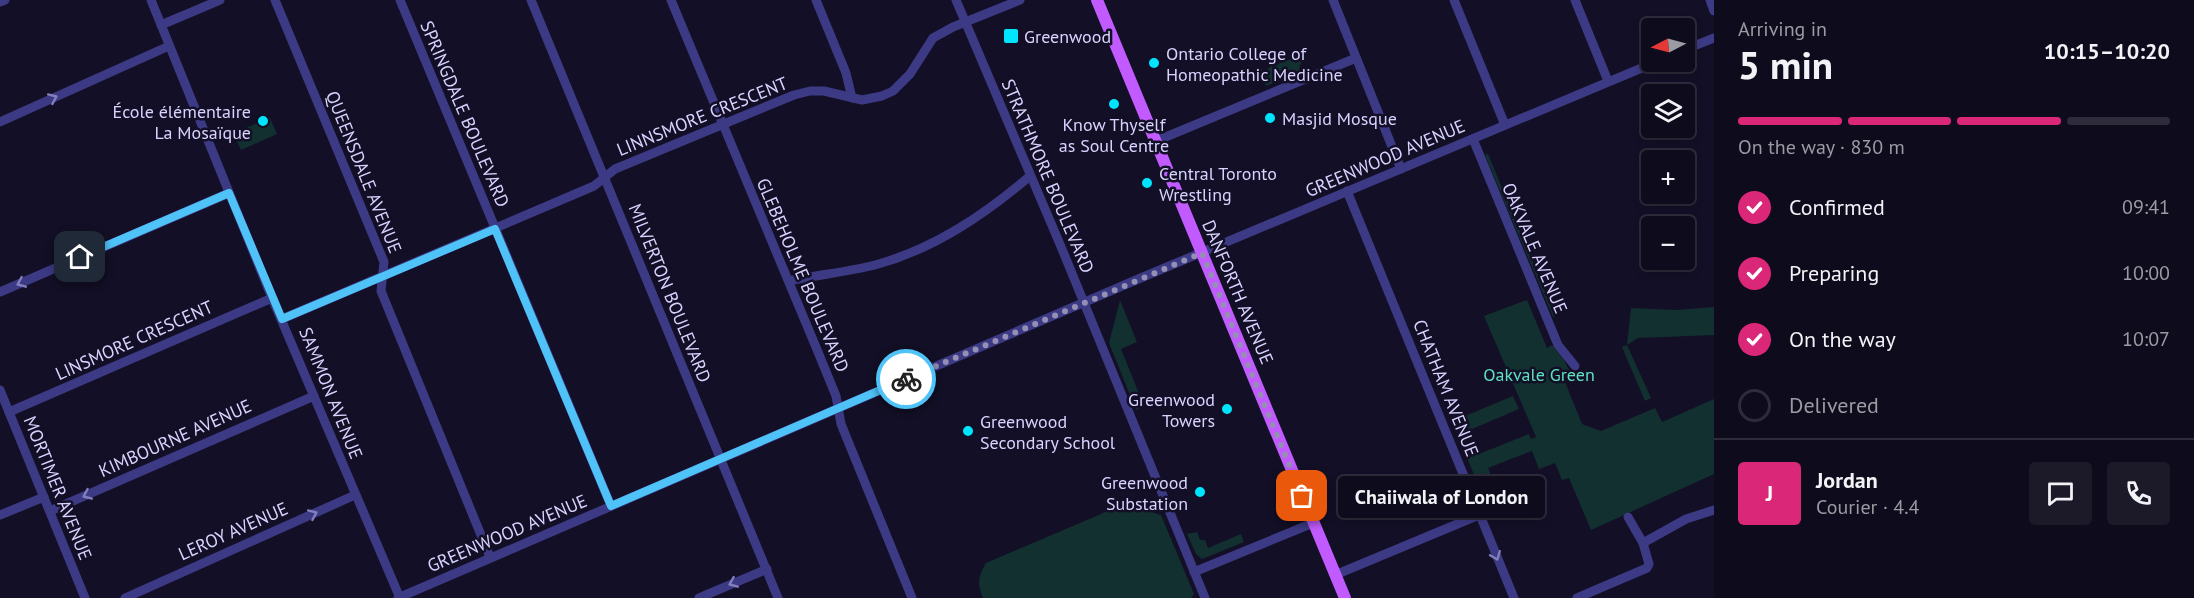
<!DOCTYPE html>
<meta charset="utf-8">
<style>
:root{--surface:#0e0b1c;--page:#1c1929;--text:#f1f3f6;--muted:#9b9ba3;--line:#2e2b3b;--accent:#db2777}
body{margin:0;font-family:"PT Sans",sans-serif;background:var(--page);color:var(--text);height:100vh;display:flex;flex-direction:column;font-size:22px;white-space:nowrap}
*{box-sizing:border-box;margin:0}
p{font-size:20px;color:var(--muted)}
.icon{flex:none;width:33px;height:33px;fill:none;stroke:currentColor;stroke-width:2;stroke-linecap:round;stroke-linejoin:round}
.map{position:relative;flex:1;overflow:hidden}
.drawer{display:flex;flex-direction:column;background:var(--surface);width:480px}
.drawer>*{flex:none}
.needle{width:39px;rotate:264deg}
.controls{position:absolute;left:1641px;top:18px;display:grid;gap:12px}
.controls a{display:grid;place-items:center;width:54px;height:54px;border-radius:6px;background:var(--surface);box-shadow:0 3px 9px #0003,0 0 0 2px var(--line);font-size:30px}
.pin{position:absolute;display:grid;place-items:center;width:51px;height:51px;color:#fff;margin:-26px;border-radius:12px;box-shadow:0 3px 9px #0006}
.courier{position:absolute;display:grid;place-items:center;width:60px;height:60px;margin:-30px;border:4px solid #4fc3f7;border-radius:50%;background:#fff;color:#222;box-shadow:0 2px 8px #0007}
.bubble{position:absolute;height:42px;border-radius:6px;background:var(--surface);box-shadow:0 3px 9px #0003,0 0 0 2px var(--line);font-size:20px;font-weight:600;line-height:42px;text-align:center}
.overview em{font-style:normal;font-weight:600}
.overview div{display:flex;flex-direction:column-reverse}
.overview{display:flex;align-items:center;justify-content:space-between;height:102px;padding:0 24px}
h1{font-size:39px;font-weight:600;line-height:45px}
.bar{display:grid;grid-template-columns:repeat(4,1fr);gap:9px 6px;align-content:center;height:72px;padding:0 24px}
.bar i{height:8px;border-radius:4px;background:var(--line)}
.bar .selected{background:var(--accent)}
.bar p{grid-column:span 4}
.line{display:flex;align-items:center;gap:15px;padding:0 24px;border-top:2px solid var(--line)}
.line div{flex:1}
.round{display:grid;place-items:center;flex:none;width:63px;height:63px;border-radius:6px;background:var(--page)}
ol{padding:0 24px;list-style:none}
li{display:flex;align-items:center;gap:18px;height:66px}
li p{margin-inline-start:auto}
li .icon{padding:6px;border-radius:50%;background:var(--accent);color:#fff;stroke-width:4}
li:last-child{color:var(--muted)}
li i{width:33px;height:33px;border:3px solid var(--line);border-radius:50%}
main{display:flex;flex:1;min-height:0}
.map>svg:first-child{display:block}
.green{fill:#12302f}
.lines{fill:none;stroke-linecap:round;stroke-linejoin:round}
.minor{stroke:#3d3a85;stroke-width:9}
.major{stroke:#c25bff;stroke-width:12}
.oneway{stroke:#837fbc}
.done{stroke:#948fb3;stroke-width:6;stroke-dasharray:0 10.8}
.route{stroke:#4fc3f7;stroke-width:8}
.poi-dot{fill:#00e5ff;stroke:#130f26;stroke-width:2}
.labels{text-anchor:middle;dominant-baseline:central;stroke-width:5;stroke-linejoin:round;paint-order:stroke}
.poi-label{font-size:18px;fill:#d9d4ff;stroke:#130f26;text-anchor:start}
.street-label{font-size:18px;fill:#d9d4ff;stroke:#130f26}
.park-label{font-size:18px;fill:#5fe0c0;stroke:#130f26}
</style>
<main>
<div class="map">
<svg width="1714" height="598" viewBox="0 0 1714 598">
<rect width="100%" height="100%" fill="#130f26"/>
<g class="green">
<path d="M1303,55L1304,59L1300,65L1299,73L1266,86L1256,67L1266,71L1271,66L1274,67L1280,63Z"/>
<path d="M270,118L277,134L241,150L233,133Z"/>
<path d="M1488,154L1555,316L1553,317L1485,155Z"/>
<path d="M1120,300L1137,342L1121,349L1144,406L1136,410L1109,343Z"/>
<path d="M1527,300L1547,348L1552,345L1564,360L1573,378L1565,382L1582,424L1601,431L1655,408L1662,422L1714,399V474L1591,530L1569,478L1562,480L1555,463L1539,469L1532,451L1488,468L1494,483L1480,489L1465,453L1476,448L1479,454L1529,434L1531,439L1536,437L1484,316Z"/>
<path d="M1714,307V335L1638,338L1627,345L1651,398L1645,401L1622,347L1627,345L1631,308L1676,310Z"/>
<path d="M1513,396L1519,409L1458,435L1453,421Z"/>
<path d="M1132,503C1146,505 1149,513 1161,515L1194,594L1191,598H983C977,584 978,576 986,563L1122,505Z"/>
<path d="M1197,532L1200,540H1205L1208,548L1241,534L1244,542L1202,559L1196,554L1187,534Z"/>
</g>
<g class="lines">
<g class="minor">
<path d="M151,0L272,298L400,598"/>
<path d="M275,0L384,262L381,291L490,557"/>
<path d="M400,0L611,506"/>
<path d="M531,0L778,598"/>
<path d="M671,0L818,352L836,396L841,424L912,598"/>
<path d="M816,0L846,73L852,98"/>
<path d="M956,0L1062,249L1205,598"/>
<path d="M1333,0L1401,169"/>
<path d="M1454,0L1505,125"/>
<path d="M1575,0L1608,81"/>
<path d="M1710,0L1714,11"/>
<path d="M0,2L5,0"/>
<path d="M161,25L220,0"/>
<path d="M1684,50L1714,38"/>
<path d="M0,122L169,46"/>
<path d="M1473,139L1558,345L1575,366"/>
<path d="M1156,141L1356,58"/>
<path d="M1347,191L1514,598"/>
<path d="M789,281C817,275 847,272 875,265C934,249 984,215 1030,176"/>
<path d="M0,292L229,193"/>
<path d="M282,319L594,186L615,169L794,95L810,91H824L862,100L882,96L893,91L910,74L933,38L953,27L1020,0"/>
<path d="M0,390L85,598"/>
<path d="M9,412L272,298"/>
<path d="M50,511L314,396"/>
<path d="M0,515L44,497"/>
<path d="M1643,543L1686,519L1714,510"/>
<path d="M1194,572L1313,523"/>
<path d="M1335,575L1479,515"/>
<path d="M125,598L355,495"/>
<path d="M398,598L1143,277L1656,62"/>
<path d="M699,598L767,569"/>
<path d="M1577,598L1647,568L1649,564L1643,543L1628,517"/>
</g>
<path class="major" d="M1097,0L1345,598"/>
</g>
<defs><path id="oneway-chevron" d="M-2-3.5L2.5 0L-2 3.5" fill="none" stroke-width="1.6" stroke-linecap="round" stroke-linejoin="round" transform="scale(1.5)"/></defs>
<g class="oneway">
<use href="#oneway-chevron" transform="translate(53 98) rotate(-24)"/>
<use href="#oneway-chevron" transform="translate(21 283) rotate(157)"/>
<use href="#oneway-chevron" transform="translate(87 495) rotate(156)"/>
<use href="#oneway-chevron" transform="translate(313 514) rotate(-24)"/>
<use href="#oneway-chevron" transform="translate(1496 556) rotate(68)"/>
<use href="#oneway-chevron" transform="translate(733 583) rotate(157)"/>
</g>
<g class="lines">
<path class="done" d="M906,379L1202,253L1302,496"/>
<path class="route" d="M80,257L229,193L282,319L495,229L611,506L906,379"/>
</g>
<g class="poi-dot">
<rect x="1003" y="28" width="16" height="16" rx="3"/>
<circle cx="1154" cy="63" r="6"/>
<circle cx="1114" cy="104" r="6"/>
<circle cx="1270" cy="118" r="6"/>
<circle cx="263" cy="121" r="6"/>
<circle cx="1147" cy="183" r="6"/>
<circle cx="1227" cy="409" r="6"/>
<circle cx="968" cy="431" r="6"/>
<circle cx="1200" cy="492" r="6"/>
</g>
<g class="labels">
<g class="poi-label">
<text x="1024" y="36">Greenwood</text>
<text x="1166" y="53">Ontario College of<tspan x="1166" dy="21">Homeopathic Medicine</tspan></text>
<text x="251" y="111" text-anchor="end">École élémentaire<tspan x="251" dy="21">La Mosaïque</tspan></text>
<text x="1282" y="118">Masjid Mosque</text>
<text x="1114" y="124" text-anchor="middle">Know Thyself<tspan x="1114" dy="21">as Soul Centre</tspan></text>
<text x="1159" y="173">Central Toronto<tspan x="1159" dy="21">Wrestling</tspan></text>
<text x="1215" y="399" text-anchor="end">Greenwood<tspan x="1215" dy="21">Towers</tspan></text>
<text x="980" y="421">Greenwood<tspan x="980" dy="21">Secondary School</tspan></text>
<text x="1188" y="482" text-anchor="end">Greenwood<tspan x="1188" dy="21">Substation</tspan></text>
</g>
<g class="street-label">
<text transform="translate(465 114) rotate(67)">SPRINGDALE BOULEVARD</text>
<text transform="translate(702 116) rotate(-22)">LINNSMORE CRESCENT</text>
<text transform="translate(1385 158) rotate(-23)">GREENWOOD AVENUE</text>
<text transform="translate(364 172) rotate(68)">QUEENSDALE AVENUE</text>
<text transform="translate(1048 176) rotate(67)">STRATHMORE BOULEVARD</text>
<text transform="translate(1535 248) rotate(67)">OAKVALE AVENUE</text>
<text transform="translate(803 275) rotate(67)">GLEBEHOLME BOULEVARD</text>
<text transform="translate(1238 292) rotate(67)">DANFORTH AVENUE</text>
<text transform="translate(670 293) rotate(68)">MILVERTON BOULEVARD</text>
<text transform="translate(134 340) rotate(-24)">LINSMORE CRESCENT</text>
<text transform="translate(1446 388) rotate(68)">CHATHAM AVENUE</text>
<text transform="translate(331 393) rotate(68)">SAMMON AVENUE</text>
<text transform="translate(175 438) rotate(-24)">KIMBOURNE AVENUE</text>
<text transform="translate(58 488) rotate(68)">MORTIMER AVENUE</text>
<text transform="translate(233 531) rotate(-24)">LEROY AVENUE</text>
<text transform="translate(507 533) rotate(-23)">GREENWOOD AVENUE</text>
</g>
<g class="park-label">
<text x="1539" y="374">Oakvale Green</text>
</g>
</g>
</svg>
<div class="controls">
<a><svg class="needle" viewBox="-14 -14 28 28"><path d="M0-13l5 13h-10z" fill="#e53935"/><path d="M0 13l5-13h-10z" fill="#9b9ba3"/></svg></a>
<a><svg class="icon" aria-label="layers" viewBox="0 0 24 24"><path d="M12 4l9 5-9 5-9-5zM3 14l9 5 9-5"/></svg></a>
<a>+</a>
<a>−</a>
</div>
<div class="pin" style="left:1302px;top:496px;background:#ea580c"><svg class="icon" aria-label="bag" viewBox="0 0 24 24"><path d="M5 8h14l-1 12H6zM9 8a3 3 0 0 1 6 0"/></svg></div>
<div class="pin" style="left:80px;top:257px;background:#1f2937"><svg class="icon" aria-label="home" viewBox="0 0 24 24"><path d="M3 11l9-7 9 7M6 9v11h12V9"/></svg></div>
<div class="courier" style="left:906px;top:379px"><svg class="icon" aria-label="bike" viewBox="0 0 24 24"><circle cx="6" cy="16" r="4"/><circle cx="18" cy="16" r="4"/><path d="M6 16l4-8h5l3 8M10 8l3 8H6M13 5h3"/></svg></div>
<div class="bubble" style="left:1338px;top:476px;width:207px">Chaiiwala of London</div>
</div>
<section class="drawer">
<div class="overview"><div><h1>5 min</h1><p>Arriving in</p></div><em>10:15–10:20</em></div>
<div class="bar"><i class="selected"></i><i class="selected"></i><i class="selected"></i><i></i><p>On the way · 830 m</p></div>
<ol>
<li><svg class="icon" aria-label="check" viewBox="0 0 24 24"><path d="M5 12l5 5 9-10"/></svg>Confirmed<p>09:41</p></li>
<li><svg class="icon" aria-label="check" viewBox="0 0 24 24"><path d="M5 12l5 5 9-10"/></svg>Preparing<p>10:00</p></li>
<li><svg class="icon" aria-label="check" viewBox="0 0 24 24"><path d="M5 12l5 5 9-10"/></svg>On the way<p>10:07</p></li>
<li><i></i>Delivered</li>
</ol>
<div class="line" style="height:108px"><b class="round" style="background:var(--accent);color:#fff">J</b><div><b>Jordan</b><p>Courier · 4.4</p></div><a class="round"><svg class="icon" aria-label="chat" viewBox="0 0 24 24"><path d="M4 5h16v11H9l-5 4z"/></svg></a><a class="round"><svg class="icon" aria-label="phone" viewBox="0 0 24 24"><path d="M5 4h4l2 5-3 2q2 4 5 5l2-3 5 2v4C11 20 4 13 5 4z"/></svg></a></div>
</section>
</main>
